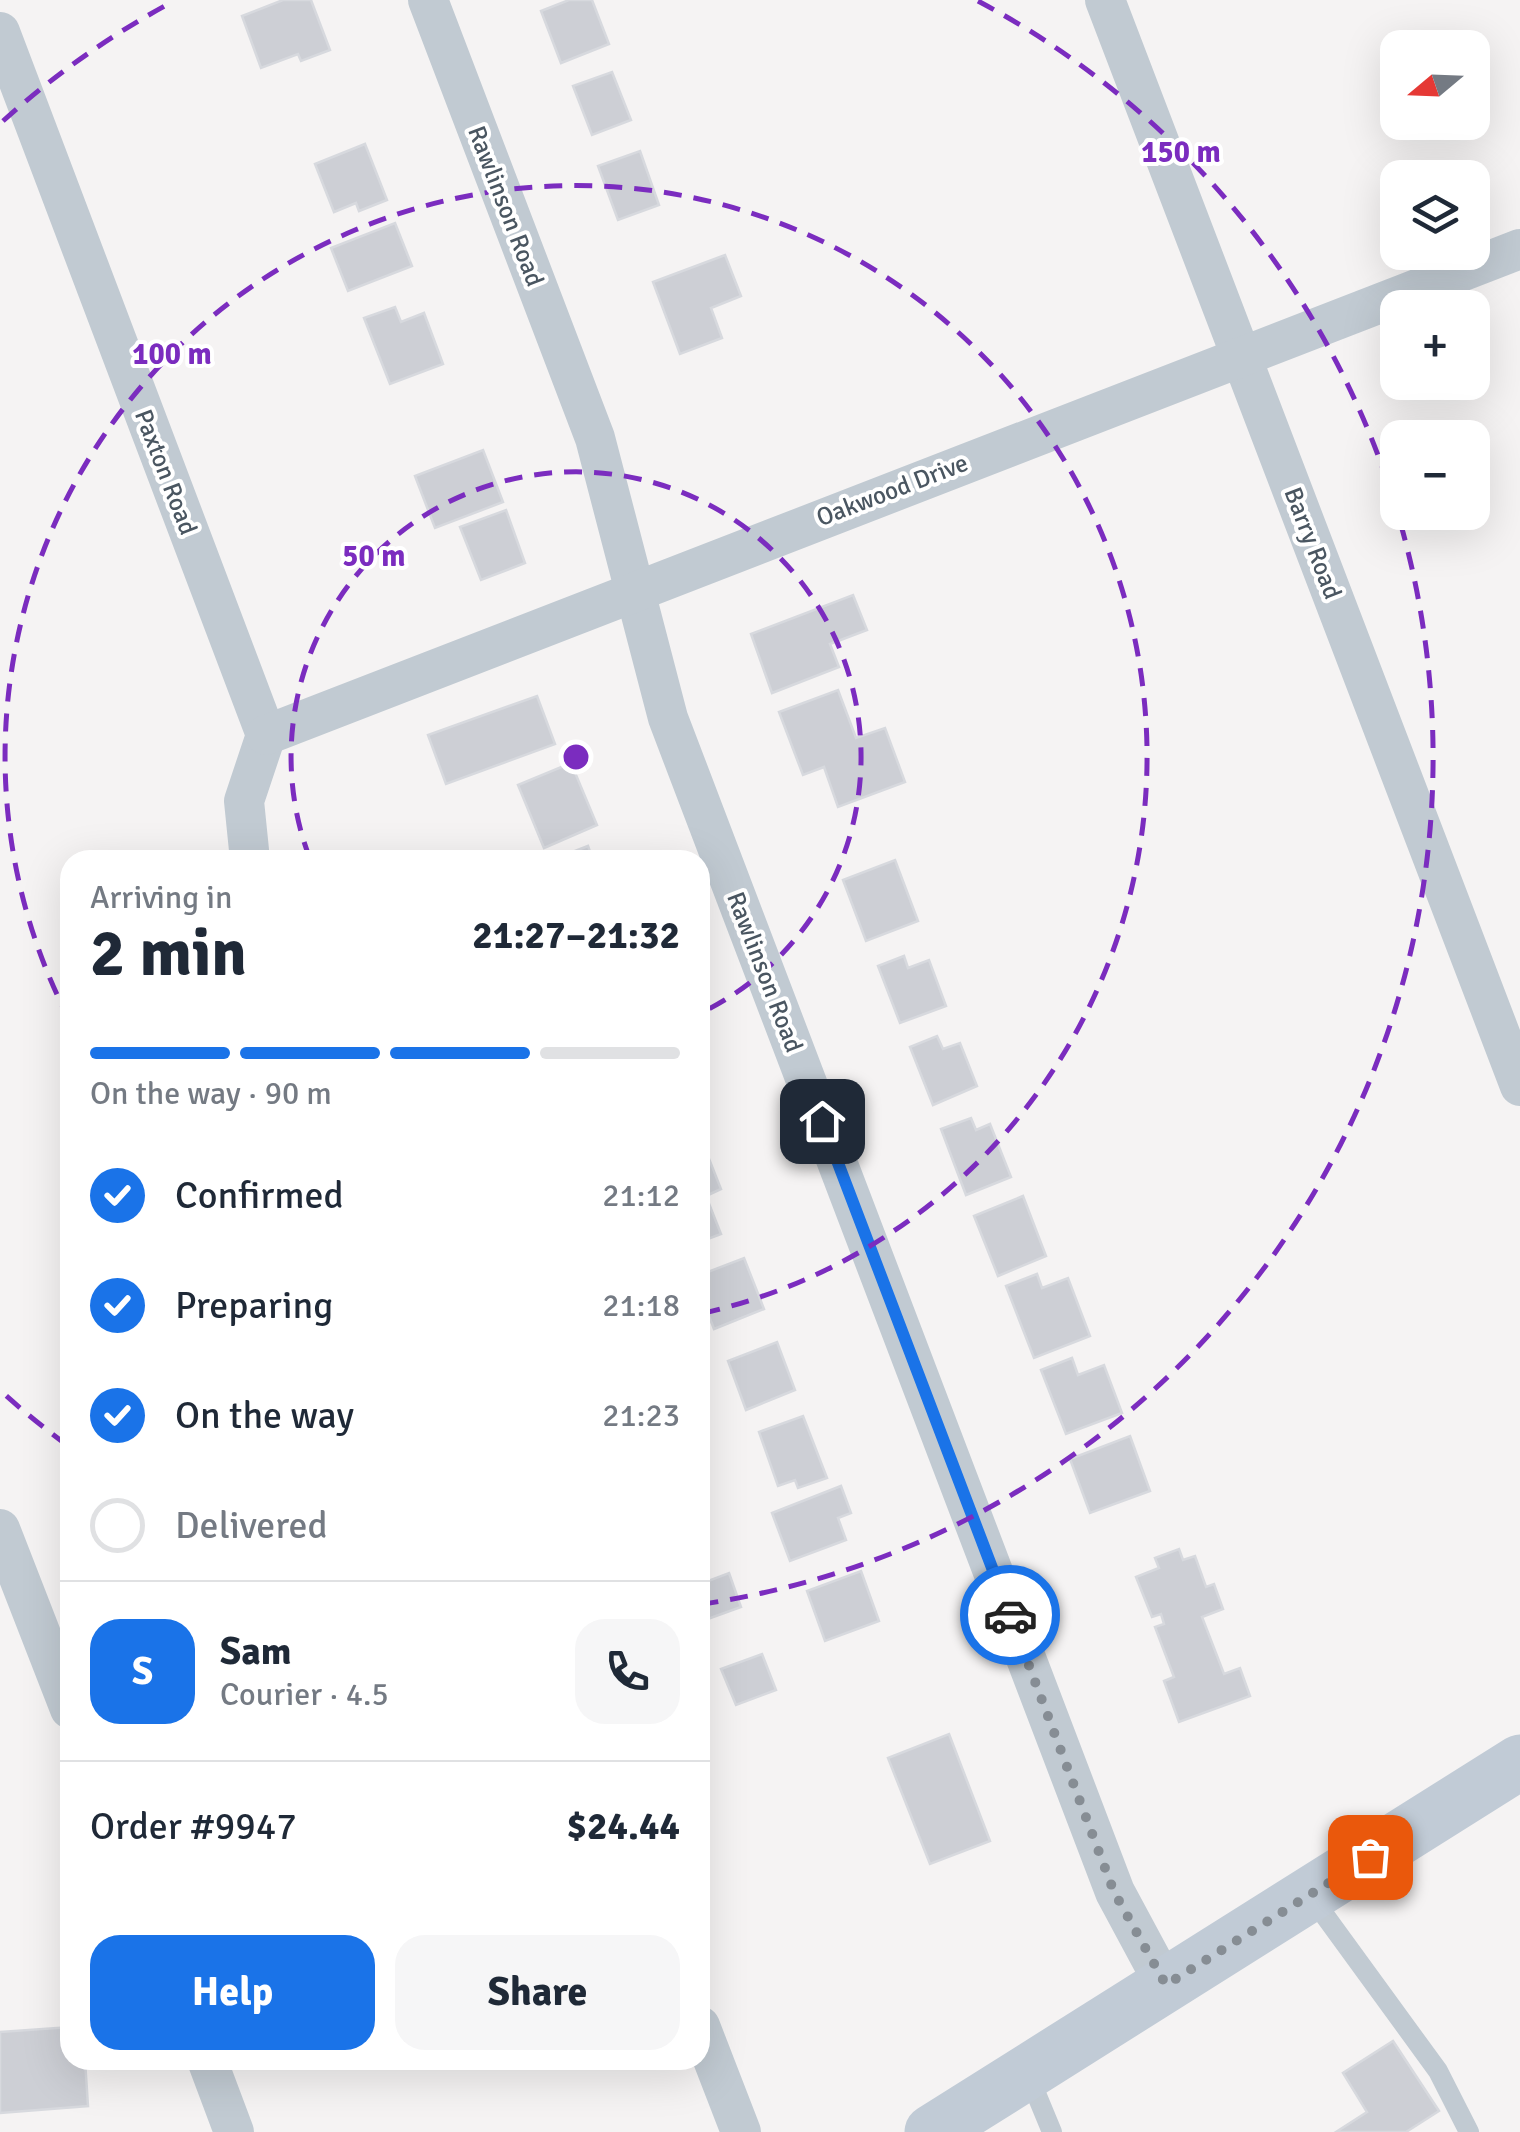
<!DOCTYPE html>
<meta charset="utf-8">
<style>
:root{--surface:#fff;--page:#f6f6f7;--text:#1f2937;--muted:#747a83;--line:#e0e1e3;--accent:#1a73e8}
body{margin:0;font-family:Signika,sans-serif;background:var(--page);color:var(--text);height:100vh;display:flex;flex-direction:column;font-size:38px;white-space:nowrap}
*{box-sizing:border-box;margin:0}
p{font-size:32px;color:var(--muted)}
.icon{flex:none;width:55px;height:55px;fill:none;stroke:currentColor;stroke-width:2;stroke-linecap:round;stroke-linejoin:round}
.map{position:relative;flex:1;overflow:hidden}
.sheet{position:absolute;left:60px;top:850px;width:650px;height:1220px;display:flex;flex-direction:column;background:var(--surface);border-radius:30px;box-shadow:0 10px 40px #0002}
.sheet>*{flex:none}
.needle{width:65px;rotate:251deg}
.fabs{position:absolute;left:1380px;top:30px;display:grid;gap:20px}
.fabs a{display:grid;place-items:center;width:110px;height:110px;border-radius:20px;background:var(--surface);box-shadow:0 10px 40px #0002;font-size:50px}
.pin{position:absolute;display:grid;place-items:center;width:85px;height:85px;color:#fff;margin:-42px;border-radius:20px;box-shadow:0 5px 15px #0006}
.courier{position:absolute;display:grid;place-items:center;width:100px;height:100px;margin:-50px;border:8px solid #1a73e8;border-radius:50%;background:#fff;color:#222;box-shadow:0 2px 12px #0007}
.overview em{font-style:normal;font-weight:700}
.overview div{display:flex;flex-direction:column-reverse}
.overview{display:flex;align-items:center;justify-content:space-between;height:170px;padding:0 30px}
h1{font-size:65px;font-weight:700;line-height:75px}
.bar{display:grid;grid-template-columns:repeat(4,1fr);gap:15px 10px;align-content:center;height:120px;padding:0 30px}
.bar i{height:12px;border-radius:8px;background:var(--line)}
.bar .selected{background:var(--accent)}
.bar p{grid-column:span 4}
.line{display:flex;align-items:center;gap:25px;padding:0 30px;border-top:2px solid var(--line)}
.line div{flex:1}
.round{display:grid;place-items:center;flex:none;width:105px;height:105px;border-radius:30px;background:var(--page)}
ol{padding:0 30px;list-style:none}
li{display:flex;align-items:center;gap:30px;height:110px}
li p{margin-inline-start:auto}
li .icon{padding:10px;border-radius:50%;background:var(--accent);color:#fff;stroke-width:4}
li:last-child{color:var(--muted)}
li i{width:55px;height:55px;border:5px solid var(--line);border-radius:50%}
.cta{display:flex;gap:20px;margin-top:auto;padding:20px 30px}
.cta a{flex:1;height:115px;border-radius:30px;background:var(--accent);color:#fff;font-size:40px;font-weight:700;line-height:115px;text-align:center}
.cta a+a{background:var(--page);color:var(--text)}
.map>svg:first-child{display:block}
.building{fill:#cdcfd5;stroke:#d7d9de;stroke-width:2.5}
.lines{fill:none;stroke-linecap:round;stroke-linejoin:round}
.service{stroke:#c1cad2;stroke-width:20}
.minor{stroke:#c1cad2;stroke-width:40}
.secondary{stroke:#c1cbd6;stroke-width:55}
.done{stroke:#868d94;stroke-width:10;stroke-dasharray:0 18}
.route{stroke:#1a73e8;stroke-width:12}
.ring{fill:none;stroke:#7b2cbf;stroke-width:5;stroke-dasharray:18 12}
.labels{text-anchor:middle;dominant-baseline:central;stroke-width:8;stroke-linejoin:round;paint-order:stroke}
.street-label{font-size:25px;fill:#4a5661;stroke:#fff}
.centre{fill:#7b2cbf;stroke:#fff;stroke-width:5}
.ring-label{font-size:30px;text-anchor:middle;font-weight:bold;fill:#7b2cbf;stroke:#fff;stroke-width:8;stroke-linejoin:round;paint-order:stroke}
</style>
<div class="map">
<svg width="1520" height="2132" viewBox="0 0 1520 2132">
<rect width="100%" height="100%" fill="#f5f3f3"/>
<g class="building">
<path d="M283,0H311L330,50L301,61L298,54L261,68L242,16Z"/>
<path d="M569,0H592L609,44L561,63L541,11Z"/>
<path d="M612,72L631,120L592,135L573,86Z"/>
<path d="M365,144L387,200L359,211L356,203L334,212L315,164Z"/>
<path d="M640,151L659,205L618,220L598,166Z"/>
<path d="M395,223L412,266L348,291L331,248Z"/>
<path d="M725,255L741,296L711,308L722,338L680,354L653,282Z"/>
<path d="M395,307L401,322L424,313L443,364L390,384L364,318Z"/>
<path d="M483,450L503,502L435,528L415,476Z"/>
<path d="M506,510L525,563L481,580L460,527Z"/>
<path d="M853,595L867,630L830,644L839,667L772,693L751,634Z"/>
<path d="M838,690L856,738L885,728L905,782L838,807L824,767L803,775L779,712Z"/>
<path d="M537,696L555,744L446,784L428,735Z"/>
<path d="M571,763L597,825L544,848L518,785Z"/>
<path d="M588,846L593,860H552Z"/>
<path d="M895,860L918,921L866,941L843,880Z"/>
<path d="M904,956L908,968L929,960L946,1006L900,1023L878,966Z"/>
<path d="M937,1036L943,1049L960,1043L977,1086L933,1105L910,1047Z"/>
<path d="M971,1118L976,1130L990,1124L1011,1177L966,1195L941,1129Z"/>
<path d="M700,1136L721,1189L706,1196L721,1234L700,1242Z"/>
<path d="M1023,1196L1046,1256L998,1276L974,1216Z"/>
<path d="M744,1258L764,1309L714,1329L700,1293V1275Z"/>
<path d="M1037,1274L1042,1288L1068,1278L1090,1336L1034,1358L1006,1286Z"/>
<path d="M777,1342L795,1390L746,1410L728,1361Z"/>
<path d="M1072,1358L1078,1375L1104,1365L1122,1413L1066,1434L1041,1370Z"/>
<path d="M803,1416L827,1478L798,1488L795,1480L778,1486L759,1432Z"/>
<path d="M1130,1436L1150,1491L1090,1513L1070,1459Z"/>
<path d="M841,1486L851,1513L838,1518L846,1540L790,1561L772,1513Z"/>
<path d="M1179,1549L1183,1560L1195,1556L1206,1587L1214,1584L1223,1609L1202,1617L1224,1674L1240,1668L1250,1696L1179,1722L1164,1681L1174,1677L1155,1627L1164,1624L1161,1614L1152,1617L1136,1577L1159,1568L1155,1558Z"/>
<path d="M861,1571L879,1621L825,1641L807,1591Z"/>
<path d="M729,1573L741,1607L705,1620L700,1584Z"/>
<path d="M762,1654L776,1690L736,1705L721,1669Z"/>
<path d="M949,1734L990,1841L930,1864L888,1758Z"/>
<path d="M70,2027V2060H85L88,2106L0,2113V2032Z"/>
<path d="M1393,2041L1439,2111L1406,2132H1336L1367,2112L1343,2073Z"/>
</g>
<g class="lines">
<g class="service">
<path d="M1312,1898L1438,2071L1469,2132"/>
<path d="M1028,2074L1052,2132"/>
</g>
<g class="minor">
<path d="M428,0L595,438L668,718L1115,1892L1165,1985"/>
<path d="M1105,0L1520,1086"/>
<path d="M0,32L266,735L244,801L250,860"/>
<path d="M266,735L1520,249"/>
<path d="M0,1529L70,1709"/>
<path d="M700,2026L741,2132"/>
<path d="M207,2060L234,2132"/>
</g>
<path class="secondary" d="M932,2132L1520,1762"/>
</g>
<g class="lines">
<path class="done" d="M1010,1615L1114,1892L1166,1985L1370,1857"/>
<path class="route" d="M822,1121L1010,1615"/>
</g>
<g class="ring">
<path d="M310 859A285 285 0 1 1 701 1013"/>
<path d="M70 1021A571 571 0 1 1 704 1313"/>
<path d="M67 1445A856 856 0 0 1 3 1393M3 121A856 856 0 0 1 174 1M978 1A856 856 0 0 1 703 1604"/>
</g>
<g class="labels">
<g class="street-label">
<text transform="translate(506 206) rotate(69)">Rawlinson Road</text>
<text transform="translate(166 472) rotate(69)">Paxton Road</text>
<text transform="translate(892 490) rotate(-21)">Oakwood Drive</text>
<text transform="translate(1313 543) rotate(69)">Barry Road</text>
<text transform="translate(765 972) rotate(69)">Rawlinson Road</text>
</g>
</g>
<circle cx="576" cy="757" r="15" class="centre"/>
<g class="ring-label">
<text x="1181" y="162">150 m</text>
<text x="172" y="364">100 m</text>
<text x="374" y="566">50 m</text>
</g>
</svg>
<div class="fabs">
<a><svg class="needle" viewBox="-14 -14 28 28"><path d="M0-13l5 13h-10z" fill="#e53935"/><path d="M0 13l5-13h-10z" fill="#747a83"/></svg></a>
<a><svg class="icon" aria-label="layers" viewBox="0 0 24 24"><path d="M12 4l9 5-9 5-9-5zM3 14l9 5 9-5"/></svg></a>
<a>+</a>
<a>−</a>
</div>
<div class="pin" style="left:1370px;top:1857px;background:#ea580c"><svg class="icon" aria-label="bag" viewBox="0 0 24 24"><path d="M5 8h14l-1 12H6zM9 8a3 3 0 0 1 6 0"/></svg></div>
<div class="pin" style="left:822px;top:1121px;background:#1f2937"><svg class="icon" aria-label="home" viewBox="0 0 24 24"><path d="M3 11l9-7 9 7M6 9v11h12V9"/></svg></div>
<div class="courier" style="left:1010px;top:1615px"><svg class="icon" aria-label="car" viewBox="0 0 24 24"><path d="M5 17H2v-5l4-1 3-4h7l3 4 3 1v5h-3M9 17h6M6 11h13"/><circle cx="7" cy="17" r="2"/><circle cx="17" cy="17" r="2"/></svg></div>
<section class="sheet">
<div class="overview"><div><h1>2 min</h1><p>Arriving in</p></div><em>21:27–21:32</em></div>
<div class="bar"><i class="selected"></i><i class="selected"></i><i class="selected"></i><i></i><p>On the way · 90 m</p></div>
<ol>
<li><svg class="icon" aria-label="check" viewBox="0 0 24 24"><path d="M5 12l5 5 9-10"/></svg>Confirmed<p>21:12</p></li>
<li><svg class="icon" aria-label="check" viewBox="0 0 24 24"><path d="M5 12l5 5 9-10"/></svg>Preparing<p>21:18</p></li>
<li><svg class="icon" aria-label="check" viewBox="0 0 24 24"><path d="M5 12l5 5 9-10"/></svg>On the way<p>21:23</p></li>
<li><i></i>Delivered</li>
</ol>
<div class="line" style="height:180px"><b class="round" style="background:var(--accent);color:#fff">S</b><div><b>Sam</b><p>Courier · 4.5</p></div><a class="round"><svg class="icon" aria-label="phone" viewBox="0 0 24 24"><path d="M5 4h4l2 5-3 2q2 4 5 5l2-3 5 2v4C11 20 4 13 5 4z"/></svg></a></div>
<div class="line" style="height:130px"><div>Order #9947</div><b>$24.44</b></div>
<div class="cta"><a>Help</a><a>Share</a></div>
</section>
</div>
